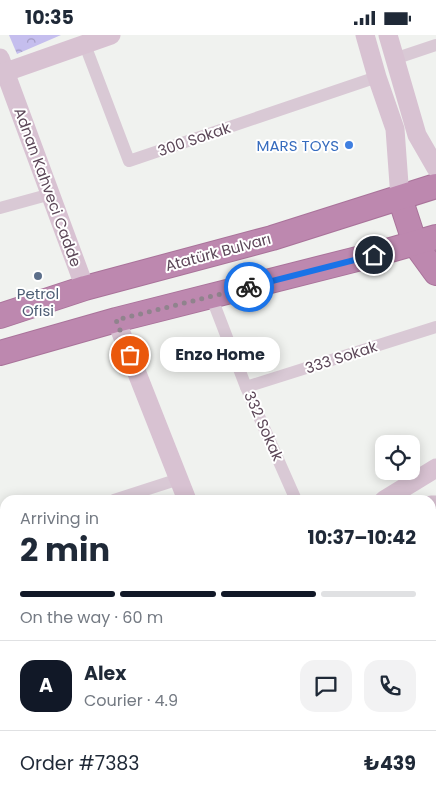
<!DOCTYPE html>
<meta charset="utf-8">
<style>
:root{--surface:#fff;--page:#f2f2f3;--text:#1f2937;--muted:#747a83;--line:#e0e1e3;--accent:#111827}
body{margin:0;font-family:Poppins,sans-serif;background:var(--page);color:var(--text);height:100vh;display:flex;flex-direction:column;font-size:19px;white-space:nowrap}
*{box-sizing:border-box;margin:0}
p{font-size:16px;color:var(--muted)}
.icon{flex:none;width:28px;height:28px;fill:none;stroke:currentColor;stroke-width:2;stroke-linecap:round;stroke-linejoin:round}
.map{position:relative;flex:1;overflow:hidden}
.sheet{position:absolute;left:0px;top:460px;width:436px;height:311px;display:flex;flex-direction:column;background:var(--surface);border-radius:15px 15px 0 0;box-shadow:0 2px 12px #0003}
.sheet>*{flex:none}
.fabs{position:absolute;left:375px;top:400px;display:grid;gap:10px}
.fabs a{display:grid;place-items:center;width:45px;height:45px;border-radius:10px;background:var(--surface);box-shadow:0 2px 12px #0003;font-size:25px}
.pin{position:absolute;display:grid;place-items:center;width:42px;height:42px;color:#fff;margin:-21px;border:2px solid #fff;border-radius:50%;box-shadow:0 1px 5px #0007}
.courier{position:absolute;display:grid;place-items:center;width:50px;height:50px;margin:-25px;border:4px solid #1a73e8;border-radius:50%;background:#fff;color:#222;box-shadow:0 1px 6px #0007}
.bubble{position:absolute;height:35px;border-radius:15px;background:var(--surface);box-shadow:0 2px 12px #0003;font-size:16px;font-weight:700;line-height:35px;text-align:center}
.overview em{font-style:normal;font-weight:700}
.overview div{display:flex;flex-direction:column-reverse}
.overview{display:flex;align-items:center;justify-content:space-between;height:85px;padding:0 20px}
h1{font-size:32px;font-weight:700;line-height:38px}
.bar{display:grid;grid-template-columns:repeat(4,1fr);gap:8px 5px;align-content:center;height:60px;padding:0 20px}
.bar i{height:6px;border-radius:4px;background:var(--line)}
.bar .on{background:var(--accent)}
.bar p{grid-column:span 4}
.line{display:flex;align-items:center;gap:12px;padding:0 20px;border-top:1px solid var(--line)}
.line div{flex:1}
.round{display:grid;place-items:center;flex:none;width:52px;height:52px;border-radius:15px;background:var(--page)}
.status{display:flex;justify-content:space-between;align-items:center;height:35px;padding:0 25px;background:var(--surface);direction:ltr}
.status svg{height:14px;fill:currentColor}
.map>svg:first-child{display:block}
.forest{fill:url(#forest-crowns)}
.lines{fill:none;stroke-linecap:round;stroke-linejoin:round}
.highway-casing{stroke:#a9739a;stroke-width:26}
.street{stroke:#d9c9d5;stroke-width:12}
.secondary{stroke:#d8c2d2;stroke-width:19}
.highway{stroke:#bd88af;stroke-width:24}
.done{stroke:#90838d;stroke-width:5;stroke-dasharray:0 9}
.route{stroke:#1a73e8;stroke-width:6}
.shop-dot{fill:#3f7fe0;stroke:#fff;stroke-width:2}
.service-dot{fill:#5c6f8a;stroke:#fff;stroke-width:2}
.labels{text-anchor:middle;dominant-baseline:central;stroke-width:4;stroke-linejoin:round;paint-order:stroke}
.street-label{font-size:15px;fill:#5c4758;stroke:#fff}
.shop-label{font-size:15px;fill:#366cbe;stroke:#fff;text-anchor:end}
.service-label{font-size:15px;fill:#4e5e75;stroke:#fff}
</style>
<div class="status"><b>10:35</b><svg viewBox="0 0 49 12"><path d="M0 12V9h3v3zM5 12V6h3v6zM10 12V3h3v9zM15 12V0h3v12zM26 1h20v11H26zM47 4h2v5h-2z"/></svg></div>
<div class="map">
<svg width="436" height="771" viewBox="0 0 436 771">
<defs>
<pattern id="forest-crowns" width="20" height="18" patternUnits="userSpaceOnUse" patternTransform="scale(1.25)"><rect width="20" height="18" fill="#c5beee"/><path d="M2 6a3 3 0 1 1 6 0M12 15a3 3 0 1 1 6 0" fill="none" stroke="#a39cc4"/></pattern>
</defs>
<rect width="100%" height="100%" fill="#f0f2ef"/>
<path class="forest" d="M9,0H61L17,19Z"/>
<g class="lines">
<g class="highway-casing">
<g id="highway">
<path d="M400,163L415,209L436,238"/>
<path d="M0,281L85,253L272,203L436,151"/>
<path d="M0,318L116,285L373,220L436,202"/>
</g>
</g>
<g class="street">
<path d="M85,10L129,126L377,42"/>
<path d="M394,24L436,10"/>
<path d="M0,173L51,159"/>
<path d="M211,261L246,352L296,465"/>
<path d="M246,352L436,292"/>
<path d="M114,465L179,444"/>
<path d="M431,691L436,689"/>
<path d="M0,694L5,704"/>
<path d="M37,766L39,771"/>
<path d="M431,766L433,771"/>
<path d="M253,771L263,766"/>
</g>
<g class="secondary">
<path d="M365,0L377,42L395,94L400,163"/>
<path d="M388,0L417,100L436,133"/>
<path d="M0,23L85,253"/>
<path d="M0,39L111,0"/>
<path d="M116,285L187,465"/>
<path d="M384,465L436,433"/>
<path d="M431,470H436"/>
<path d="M0,639L5,636"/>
<path d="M316,766L318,771"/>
<path d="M0,768L5,766"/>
</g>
<use href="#highway" class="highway"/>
</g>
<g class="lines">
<path class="done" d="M130,320L116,285L249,252"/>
<path class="route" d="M249,252L374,220"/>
</g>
<circle class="shop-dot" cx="349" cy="110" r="5"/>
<circle class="service-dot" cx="38" cy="241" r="5"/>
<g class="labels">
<g class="street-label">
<text transform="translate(194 104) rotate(-19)">300 Sokak</text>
<text transform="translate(48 152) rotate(70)">Adnan Kahveci Cadde</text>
<text transform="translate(218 217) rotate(-15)">Atatürk Bulvarı</text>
<text transform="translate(341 322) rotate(-18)">333 Sokak</text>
<text transform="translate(264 391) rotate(66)">332 Sokak</text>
</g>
<g class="shop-label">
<text x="339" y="110">MARS TOYS</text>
</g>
<g class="service-label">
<text x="38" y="258">Petrol<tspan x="38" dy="17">Ofisi</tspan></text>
</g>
</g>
</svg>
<div class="fabs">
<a><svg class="icon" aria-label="locate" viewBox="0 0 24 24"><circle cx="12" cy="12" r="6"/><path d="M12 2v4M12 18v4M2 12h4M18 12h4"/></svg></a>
</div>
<div class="pin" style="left:130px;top:320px;background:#ea580c"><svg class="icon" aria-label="bag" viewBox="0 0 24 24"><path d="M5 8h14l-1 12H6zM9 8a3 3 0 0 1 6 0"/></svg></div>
<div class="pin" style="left:374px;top:220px;background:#1f2937"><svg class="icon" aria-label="home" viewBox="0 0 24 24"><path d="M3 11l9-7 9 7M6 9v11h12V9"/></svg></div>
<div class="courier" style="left:249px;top:252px"><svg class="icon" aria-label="bike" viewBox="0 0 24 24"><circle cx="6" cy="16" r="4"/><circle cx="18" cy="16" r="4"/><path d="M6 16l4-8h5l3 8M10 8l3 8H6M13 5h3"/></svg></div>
<div class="bubble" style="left:160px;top:302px;width:120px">Enzo Home</div>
<section class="sheet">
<div class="overview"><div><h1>2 min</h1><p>Arriving in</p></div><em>10:37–10:42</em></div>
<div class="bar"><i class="on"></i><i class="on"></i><i class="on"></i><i></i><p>On the way · 60 m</p></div>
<div class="line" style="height:90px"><b class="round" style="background:var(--accent);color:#fff">A</b><div><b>Alex</b><p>Courier · 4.9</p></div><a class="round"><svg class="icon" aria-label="chat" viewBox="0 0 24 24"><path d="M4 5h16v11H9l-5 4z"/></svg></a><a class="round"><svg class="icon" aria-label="phone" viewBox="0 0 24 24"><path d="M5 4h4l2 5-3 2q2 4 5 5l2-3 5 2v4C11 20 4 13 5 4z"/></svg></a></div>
<div class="line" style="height:65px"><div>Order #7383</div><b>₺439</b></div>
</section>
</div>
